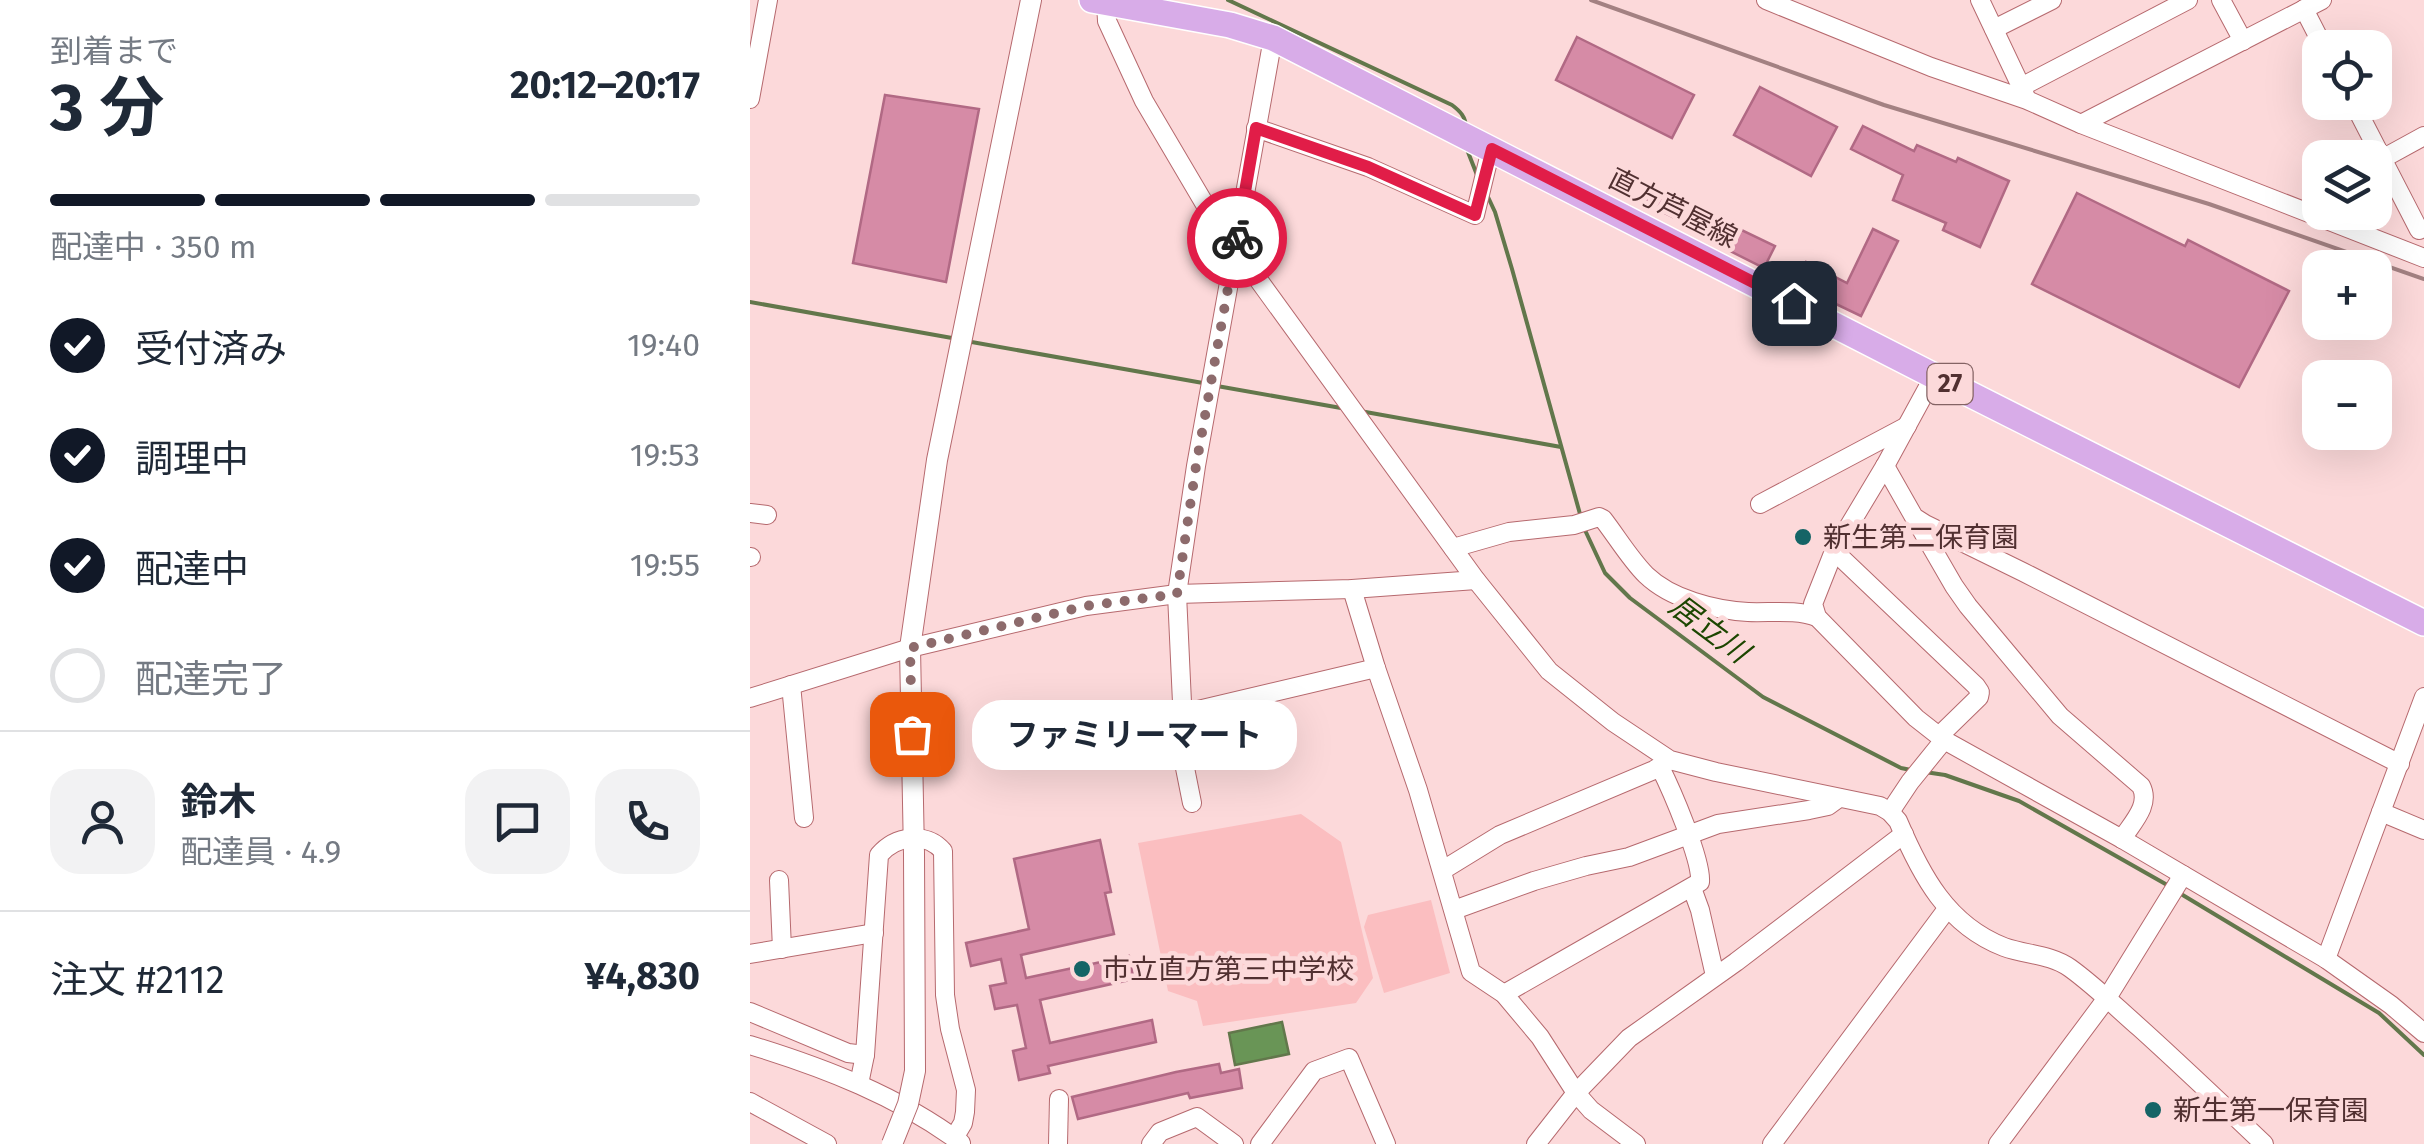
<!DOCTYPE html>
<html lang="ja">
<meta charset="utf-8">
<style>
:root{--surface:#fff;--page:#f2f2f3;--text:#1f2937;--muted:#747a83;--line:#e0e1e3;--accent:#111827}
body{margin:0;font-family:"Fira Sans","Noto Sans JP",sans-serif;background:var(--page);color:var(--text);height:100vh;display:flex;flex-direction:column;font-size:38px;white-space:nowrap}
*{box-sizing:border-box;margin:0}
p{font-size:32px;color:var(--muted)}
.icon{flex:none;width:55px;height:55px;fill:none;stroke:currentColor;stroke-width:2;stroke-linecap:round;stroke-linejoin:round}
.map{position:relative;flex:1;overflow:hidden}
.panel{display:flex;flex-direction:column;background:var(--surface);width:750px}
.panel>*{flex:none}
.tools{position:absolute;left:1552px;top:30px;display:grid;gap:20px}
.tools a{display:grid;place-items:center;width:90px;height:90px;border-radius:20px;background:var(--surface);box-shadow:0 10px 40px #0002;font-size:50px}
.pin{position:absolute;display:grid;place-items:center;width:85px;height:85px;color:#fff;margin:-42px;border-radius:20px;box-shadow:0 5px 15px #0006}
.courier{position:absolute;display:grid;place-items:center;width:100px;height:100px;margin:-50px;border:8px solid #e11d48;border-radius:50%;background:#fff;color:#222;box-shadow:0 2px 12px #0007}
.bubble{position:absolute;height:70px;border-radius:30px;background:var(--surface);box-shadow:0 10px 40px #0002;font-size:32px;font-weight:700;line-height:70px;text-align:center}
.overview em{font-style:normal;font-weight:700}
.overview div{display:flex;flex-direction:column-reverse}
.overview{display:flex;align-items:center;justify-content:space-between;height:170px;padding:0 50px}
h1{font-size:65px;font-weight:700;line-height:75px}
.bar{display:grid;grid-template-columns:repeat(4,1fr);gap:15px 10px;align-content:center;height:120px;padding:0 50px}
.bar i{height:12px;border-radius:8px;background:var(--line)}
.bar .selected{background:var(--accent)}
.bar p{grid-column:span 4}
.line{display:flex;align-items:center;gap:25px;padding:0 50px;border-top:2px solid var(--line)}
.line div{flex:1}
.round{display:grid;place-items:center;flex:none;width:105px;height:105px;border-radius:30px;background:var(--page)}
ol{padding:0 50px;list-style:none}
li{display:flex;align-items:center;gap:30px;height:110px}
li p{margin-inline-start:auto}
li .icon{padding:10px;border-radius:50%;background:var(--accent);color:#fff;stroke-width:4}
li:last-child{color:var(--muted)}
li i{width:55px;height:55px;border:5px solid var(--line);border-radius:50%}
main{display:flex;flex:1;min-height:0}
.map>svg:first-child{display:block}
.green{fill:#fbbec0}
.water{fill:#699556;stroke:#62774b;stroke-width:2.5}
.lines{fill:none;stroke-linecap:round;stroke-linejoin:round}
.stream{stroke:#62774b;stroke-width:4}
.building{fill:#d68ba6;stroke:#b16984;stroke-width:2.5}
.minor-casing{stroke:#b6696e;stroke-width:20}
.tertiary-casing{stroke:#b6696e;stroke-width:22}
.primary-casing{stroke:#fff;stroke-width:28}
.minor{stroke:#fff;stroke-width:18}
.tertiary{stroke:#fff;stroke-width:20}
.primary{stroke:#d8ace8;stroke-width:25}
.rail{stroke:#a38182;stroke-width:4}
.tertiary-bridge-casing{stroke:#b6696e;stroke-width:22;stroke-linecap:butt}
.tertiary-bridge{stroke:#fff;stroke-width:20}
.done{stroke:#8d6b6c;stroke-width:10;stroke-dasharray:0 18}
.route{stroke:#e11d48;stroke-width:12}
.poi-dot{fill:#156466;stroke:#fcd9da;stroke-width:4}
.labels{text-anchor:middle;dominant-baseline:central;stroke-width:9;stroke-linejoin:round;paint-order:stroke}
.shield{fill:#fcd9da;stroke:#846364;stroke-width:2.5}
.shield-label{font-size:25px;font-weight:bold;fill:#513031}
.street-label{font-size:28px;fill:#513031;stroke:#fcd9da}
.poi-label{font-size:28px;fill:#513031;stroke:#fcd9da;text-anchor:start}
.water-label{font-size:30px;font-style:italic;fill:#1c4600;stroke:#fcd9da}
</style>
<main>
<section class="panel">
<div class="overview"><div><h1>3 分</h1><p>到着まで</p></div><em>20:12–20:17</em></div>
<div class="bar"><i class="selected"></i><i class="selected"></i><i class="selected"></i><i></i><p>配達中 · 350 m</p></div>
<ol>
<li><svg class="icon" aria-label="check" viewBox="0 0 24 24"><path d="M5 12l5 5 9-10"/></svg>受付済み<p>19:40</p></li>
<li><svg class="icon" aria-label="check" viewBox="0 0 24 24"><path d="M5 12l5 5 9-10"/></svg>調理中<p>19:53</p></li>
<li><svg class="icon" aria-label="check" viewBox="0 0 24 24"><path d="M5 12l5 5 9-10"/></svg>配達中<p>19:55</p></li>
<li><i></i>配達完了</li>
</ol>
<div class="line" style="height:180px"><a class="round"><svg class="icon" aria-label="person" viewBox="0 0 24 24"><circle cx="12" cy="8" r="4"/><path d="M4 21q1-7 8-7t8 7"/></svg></a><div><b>鈴木</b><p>配達員 · 4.9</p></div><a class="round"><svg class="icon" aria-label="chat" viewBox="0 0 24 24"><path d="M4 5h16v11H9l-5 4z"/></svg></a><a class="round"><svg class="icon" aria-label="phone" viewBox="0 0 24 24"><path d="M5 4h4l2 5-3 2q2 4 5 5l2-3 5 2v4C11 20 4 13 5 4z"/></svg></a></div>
<div class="line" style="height:130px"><div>注文 #2112</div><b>¥4,830</b></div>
</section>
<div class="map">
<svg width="1674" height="1144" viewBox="0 0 1674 1144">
<rect width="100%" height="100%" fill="#fcd9da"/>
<g class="green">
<path d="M551,814L591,842L623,978L606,1003L453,1026L447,1001L418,991L388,843Z"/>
<path d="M681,900L700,973L634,993L614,927L618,915Z"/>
</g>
<path class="water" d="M532,1022L539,1054L485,1065L479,1033Z"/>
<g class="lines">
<g class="stream">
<path d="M478,0L702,105C710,111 716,117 716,128"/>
<path d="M716,147L727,175"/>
<path d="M738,197L745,212L762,269L830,514"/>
<path d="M0,302L202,338"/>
<path d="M216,341L453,383"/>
<path d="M467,386L591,408"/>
<path d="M610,411L811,447"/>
<path d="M834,528L855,573L880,598L1013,697L1151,768L1161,770"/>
<path d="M1175,772L1195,775L1269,801L1419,886"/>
<path d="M1431,894L1629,1013L1674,1055"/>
</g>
</g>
<g class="building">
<path d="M827,37L944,95L922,138L806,80Z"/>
<path d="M1010,87L1087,127L1061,176L984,135Z"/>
<path d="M135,95L229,109L196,282L103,263Z"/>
<path d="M1113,126L1164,151L1167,145L1206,162L1208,158L1259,181L1230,247L1193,230L1196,223L1143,200L1153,175L1101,149Z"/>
<path d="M904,188L1025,246L1014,268L972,247L974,242L896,204Z"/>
<path d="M1327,193L1435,246L1438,240L1539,291L1489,387L1282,284Z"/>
<path d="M1123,229L1148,241L1111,316L1044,284L1056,262L1097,283Z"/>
<path d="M350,840L361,892L355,893L364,934L271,955L276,978L379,956L384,979L290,1000L300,1043L402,1020L406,1042L298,1066L300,1073L269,1080L263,1051L276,1048L267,1005L245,1009L240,986L256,983L251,959L221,966L216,943L279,929L264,859Z"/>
<path d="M469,1064L471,1073L489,1069L492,1088L440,1098L438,1093L328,1119L322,1097L426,1072Z"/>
</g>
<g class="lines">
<g class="minor-casing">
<g id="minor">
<path d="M1016,0L1181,67L1277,100L1331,124L1674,258"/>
<path d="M1230,0L1275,95"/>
<path d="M1471,0L1493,41"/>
<path d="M356,2L357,21L394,101L460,213L726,580L799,671L863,722L920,760L966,772L1130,806L1140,812L1148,821C1171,875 1197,925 1254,947C1276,955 1300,954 1320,968C1345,986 1367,1008 1390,1028C1432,1066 1473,1105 1514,1144"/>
<path d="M1554,9L1574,48"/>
<path d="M1244,29L1302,0"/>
<path d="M1271,87L1438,0"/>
<path d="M0,99L18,0"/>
<path d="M1603,102L1669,230"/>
<path d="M1331,124L1572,0"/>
<path d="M506,128L618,167L725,215L741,149"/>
<path d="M1632,159L1674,136"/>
<path d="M1184,376L1135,466L1084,551L1063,604L1067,617L1166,718L1194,740L1372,839L1576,959L1641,1005L1674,1033"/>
<path d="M1135,466L1164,517L1175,524L1273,572L1650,764"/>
<path d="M1010,504L1157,426"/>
<path d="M0,513L17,515"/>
<path d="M1167,522L1204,586L1218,606L1310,716L1391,786C1401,805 1382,823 1372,839"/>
<path d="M703,548L759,532L824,525L849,517L853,519C867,537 880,559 896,575C921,599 964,610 998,612C1021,613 1045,609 1067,617"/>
<path d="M1084,551L1226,686L1230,692L1229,697L1189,736"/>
<path d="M0,557H1"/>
<path d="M602,589L626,668L668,790L721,972L754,994L790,1037L826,1093L841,1110L886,1144"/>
<path d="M41,685L54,818"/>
<path d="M0,698L160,648L336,606L427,594L602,589L726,580"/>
<path d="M431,714L626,668"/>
<path d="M442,803L435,768L427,594L446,466L523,38"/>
<path d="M1140,812L1160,782L1194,740"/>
<path d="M1631,812L1674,830"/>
<path d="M693,870L750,835L904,770L917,762"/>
<path d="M29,880L32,949"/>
<path d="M942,888L950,910L965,976"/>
<path d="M704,910L784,881L836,866L879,857L968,824L1059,810L1078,806L1089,798"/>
<path d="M0,954L124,933"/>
<path d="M1576,959L1674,697"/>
<path d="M754,994L950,882C952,860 921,789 910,767"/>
<path d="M0,1012L98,1053L115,1055"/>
<path d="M0,1045C75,1068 148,1096 211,1143"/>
<path d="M109,1084L115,1055L129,855C145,836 176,831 193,851L195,995L200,1029L216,1090L215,1112L213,1123L204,1138"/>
<path d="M0,1102L77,1144"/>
<path d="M308,1144L309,1099"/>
<path d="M401,1144L410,1132L447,1117L484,1144"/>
<path d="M510,1144L564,1071L599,1058L636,1144"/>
<path d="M786,1144L826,1093L879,1038L986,962L1154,834"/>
<path d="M1022,1144L1197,909"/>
<path d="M1248,1144L1357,998L1433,875"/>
</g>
</g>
<g class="tertiary-casing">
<path id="tertiary" d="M164,854L160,648L187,460L281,0"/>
</g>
<g class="primary-casing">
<path id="primary" d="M342,0L480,25L523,38L1184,376L1674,623"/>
</g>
<use href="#minor" class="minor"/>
<use href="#tertiary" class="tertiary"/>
<use href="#primary" class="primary"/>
<path class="rail" d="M841,0L1134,105L1459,204L1674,279"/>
<g class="tertiary-bridge-casing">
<path id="tertiary-bridge" d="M142,1144L158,1104L165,1071L164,854"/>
</g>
<use href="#tertiary-bridge" class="tertiary-bridge"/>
</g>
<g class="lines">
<path class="done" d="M162,734L160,648L336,606L427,594L446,466L487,238"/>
<path class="route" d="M487,238L506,128L618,167L725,215L742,149L1044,303"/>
</g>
<g class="poi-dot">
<circle cx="1053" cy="537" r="10"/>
<circle cx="332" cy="969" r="10"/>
<circle cx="1403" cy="1110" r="10"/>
</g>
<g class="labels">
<rect class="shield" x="1177.5" y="364" width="45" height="40" rx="8"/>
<g class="shield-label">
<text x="1200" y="384">27</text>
</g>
<g class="street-label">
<text transform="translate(923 208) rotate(27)">直方芦屋線</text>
</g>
<g class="poi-label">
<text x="1073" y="537">新生第二保育園</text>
<text x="352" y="969">市立直方第三中学校</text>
<text x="1423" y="1110">新生第一保育園</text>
</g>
<g class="water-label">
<text transform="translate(959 629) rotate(37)">居立川</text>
</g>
</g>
</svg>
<div class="tools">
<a><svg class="icon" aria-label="locate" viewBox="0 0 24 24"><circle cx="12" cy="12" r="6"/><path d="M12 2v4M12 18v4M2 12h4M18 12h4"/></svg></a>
<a><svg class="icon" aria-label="layers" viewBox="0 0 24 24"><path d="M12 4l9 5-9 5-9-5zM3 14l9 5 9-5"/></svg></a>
<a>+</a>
<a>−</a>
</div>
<div class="pin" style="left:162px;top:734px;background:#ea580c"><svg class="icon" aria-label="bag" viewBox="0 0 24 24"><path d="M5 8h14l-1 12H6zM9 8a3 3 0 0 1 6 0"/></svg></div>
<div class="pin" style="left:1044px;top:303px;background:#1f2937"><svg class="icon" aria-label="home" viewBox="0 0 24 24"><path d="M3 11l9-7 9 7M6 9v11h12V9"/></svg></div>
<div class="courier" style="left:487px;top:238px"><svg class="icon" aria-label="bike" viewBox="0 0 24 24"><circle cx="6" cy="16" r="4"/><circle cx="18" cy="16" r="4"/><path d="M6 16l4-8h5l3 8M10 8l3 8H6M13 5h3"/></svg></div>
<div class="bubble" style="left:222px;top:700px;width:325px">ファミリーマート</div>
</div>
</main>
